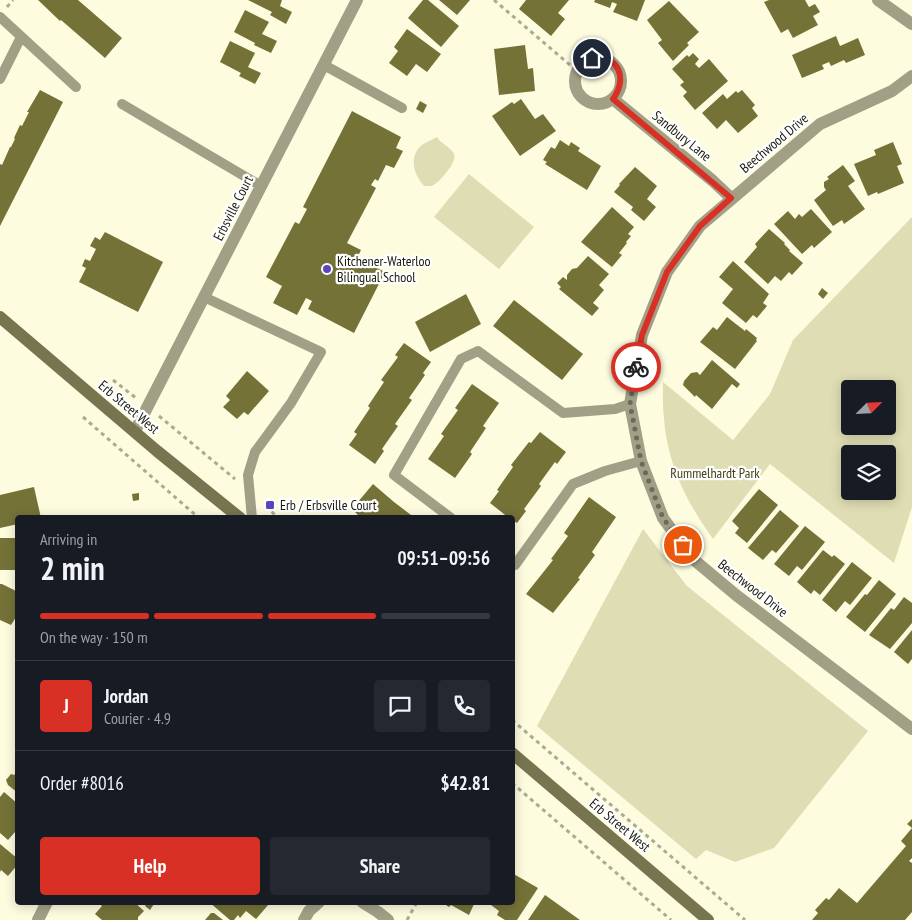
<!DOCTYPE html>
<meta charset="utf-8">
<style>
:root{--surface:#171b24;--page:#242831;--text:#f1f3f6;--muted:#9ea1a6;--line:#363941;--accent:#d93025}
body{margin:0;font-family:"PT Sans Narrow",sans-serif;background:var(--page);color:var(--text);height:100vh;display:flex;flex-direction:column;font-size:19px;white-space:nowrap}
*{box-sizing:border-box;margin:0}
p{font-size:16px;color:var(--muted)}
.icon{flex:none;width:28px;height:28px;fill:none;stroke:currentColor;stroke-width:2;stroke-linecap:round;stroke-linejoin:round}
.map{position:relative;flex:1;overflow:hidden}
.sheet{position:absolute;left:15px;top:515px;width:500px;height:390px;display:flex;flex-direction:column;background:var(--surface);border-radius:5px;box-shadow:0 2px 12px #0003}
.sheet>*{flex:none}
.needle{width:32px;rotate:66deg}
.buttons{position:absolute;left:841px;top:380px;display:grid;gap:10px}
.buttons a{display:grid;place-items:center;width:55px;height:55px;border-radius:5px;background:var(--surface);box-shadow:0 2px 12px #0003;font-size:25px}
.pin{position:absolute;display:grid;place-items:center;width:42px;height:42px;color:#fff;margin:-21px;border:2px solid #fff;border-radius:50%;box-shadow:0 1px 5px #0007}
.courier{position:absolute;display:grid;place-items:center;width:50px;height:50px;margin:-25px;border:4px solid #d93025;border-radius:50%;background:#fff;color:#222;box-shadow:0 1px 6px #0007}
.overview em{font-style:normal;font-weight:700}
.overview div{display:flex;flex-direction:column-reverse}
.overview{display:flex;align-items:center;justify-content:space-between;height:85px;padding:0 25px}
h1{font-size:32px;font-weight:700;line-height:38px}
.bar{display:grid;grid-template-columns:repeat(4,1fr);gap:8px 5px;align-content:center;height:60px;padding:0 25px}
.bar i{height:6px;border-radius:4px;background:var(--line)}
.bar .selected{background:var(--accent)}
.bar p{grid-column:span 4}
.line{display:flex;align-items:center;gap:12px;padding:0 25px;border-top:1px solid var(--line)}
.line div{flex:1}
.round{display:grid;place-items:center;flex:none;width:52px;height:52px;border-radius:5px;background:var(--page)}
.primary-button{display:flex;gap:10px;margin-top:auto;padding:10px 25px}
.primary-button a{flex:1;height:58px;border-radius:5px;background:var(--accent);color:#fff;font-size:20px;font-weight:700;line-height:58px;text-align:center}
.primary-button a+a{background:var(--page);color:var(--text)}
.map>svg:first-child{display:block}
.green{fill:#dfddb3;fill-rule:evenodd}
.building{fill:#757238}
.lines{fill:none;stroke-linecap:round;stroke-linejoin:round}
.path{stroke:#abaa94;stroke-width:3;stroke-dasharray:4 4;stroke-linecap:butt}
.lane{stroke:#a1a087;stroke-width:10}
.street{stroke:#a1a087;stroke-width:12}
.secondary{stroke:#777550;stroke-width:12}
.done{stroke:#6a6a58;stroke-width:5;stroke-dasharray:0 9}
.route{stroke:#d93025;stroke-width:6}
.poi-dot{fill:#5b46be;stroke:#fff;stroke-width:2}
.labels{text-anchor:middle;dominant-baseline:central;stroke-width:4.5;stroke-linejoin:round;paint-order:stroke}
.street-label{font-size:14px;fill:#1b1b10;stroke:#fff}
.poi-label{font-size:14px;fill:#1b1b10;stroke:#fff;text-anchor:start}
.park-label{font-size:14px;fill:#444112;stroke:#fff}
</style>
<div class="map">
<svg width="912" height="920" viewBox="0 0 912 920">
<rect width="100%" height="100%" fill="#fdfcdf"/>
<g class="green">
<path d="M437,137C441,144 451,147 454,154C458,161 439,183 432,186C429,186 427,186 424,186C414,175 408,156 422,145C426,142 432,140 437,137Z"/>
<path d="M469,174L534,227L499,269L434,217Z"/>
<path d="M912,217V507L894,563L770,464L713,539C676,487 661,446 663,382L733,440L770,394L793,340ZM850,389H888V426H850ZM850,454H888V491H850Z"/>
<path d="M643,529L687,586L868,731L774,848L735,862L706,850L696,859L537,726Z"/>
</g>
<g class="building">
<path d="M38,0H78L122,38L105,58L61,20L60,21Z"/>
<path d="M248,0H282L280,6L292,12L286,24L270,15L272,12Z"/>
<path d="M423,0H428L459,26L441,47L408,18Z"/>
<path d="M439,0H470L457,15Z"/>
<path d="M526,0H569L558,13L565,19L551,36L519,9Z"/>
<path d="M595,0H645L637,21L613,12L617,4L612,2L610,8L594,2Z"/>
<path d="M769,0H805L809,7L815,4L820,12L813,16L818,25L793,38L788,29L781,33L764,2Z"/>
<path d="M669,1L699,32L687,43L689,45L673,61L658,43L662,40L647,20Z"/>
<path d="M245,10L269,22L262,34L277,41L271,53L254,45L255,43L234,32Z"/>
<path d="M407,29L441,54L427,72L416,64L407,76L389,63L398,51L394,47Z"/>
<path d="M836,36L840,46L858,38L865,55L846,63L844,60L831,66L829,62L822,65L824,69L802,78L792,55Z"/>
<path d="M230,41L255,53L248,67L261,73L255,84L239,76L241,73L220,62Z"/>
<path d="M525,45L528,69L533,68L535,91L499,95L494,49Z"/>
<path d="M693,53L699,59L695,64L699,68L709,59L728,81L695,110L683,96L687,92L680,85L684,82L672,69L687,55L689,57Z"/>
<path d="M40,90L63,102L0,226V164L2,165L10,147H11L15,139L14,138L20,125L22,126L29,112H27Z"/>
<path d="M742,90L755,105L752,108L758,116L738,133L726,120L717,129L702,113L723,94L727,99L736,91L738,93Z"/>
<path d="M521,99L535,119L543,114L556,131L520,156L492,116L512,102L514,104Z"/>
<path d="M420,101L427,105L423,113L416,109Z"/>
<path d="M352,111L401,137L396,148L403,151L394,168L386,165L378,181L375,179L371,185L376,188L347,243L361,250L357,258L385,272L354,333L308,309L312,301L306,298L297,315L273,303L282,286L266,277L295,222L299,224L307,209L303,207Z"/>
<path d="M560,140L569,146L571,142L580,148L578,151L601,166L587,190L545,164L547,162L543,160L551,147L555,149Z"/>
<path d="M893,142L902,164L897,166L904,183L878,194L877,192L868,196L854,164L876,155L874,150Z"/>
<path d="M843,165L855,181L848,186L865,209L844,224L842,220L833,226L814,200L826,190L824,187V182L829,179L827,177Z"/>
<path d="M635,167L657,186L647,199L656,207L644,221L631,210L633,207L614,192L620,185L619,184Z"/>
<path d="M612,207L634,227L628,234L631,236L626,242L627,243L619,253L622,255L612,267L581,242Z"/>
<path d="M811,209L832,232L814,248L812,245L802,254L774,224L788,211L795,219L799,214L802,217Z"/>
<path d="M769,229L785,243L784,244L790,250L789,251L803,263L792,275L789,272L781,281L775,276L768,284L744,262L757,247L755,244Z"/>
<path d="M105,232L163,262L138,312L79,282L86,268L82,266L85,259L90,261L96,249L90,246L95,237L100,240Z"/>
<path d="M588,256L609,274L599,285L604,290L593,303L599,308L592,316L559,289L561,287L557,283L563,277L567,280V275L572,269L577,268Z"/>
<path d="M733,261L769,294L763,303L767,306L757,318L753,315L746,323L722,303L733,289L719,277Z"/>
<path d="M822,288L828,293L823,299L818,294Z"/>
<path d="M466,294L481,324L430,352L415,322Z"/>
<path d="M514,300L583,354L562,380L493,326Z"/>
<path d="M727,317L745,331L746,329L757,338L756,340L757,341L735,369L700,342L713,327L717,330Z"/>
<path d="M404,343L431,362L423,373L425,375L409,398L412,400L395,424L398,426L382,449L384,451L375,464L349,445L357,434L354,432L370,408L368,406L384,382L381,380L398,357L395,355Z"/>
<path d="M712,360L740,384L737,388L732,384L712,409L696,395L695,397L683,385L684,381L691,373L697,372L700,375Z"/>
<path d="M247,371L269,391L248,415L244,412L237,419L223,407L230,400L226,396Z"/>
<path d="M472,384L499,403L483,426L486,428L470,452L472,454L455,478L428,459L444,436L441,434L458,410L455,408Z"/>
<path d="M540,432L566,452L557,464L555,462L539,484L541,486L524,509L526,511L517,523L512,520V518H509L490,503L499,491L497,490L513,467L511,465L529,442L531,443Z"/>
<path d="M373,484L394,502L415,518H361L352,509Z"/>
<path d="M34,487L41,518H18V524L0,528V495Z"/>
<path d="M759,489L778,505L747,543L735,533L739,528L732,521Z"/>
<path d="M139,493V500L133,501L132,494Z"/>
<path d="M589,497L616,517L592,552L595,555L578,578L580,579L553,613L526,594L553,560L551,559L568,536L564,533Z"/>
<path d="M780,510L799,526L776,553L772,550L763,560L748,548Z"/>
<path d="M805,526L825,542L802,570L797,566L789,576L774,564Z"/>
<rect x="0" y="538" width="18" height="32"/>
<path d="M823,550L832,557L834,555L845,564L820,595L814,590L811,594L797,582Z"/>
<path d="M852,562L872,578L850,605L845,601L836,612L822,600Z"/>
<path d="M879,580L896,594L865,632L846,617L865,594L867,595Z"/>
<path d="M0,584H2L18,592V614L11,625L0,620Z"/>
<path d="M904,597L912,603V623L890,649L869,635L891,608L894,610Z"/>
<path d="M912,630V659L908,664L894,652Z"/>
<path d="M18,771V793L8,785L6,780L11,774L14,775Z"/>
<path d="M4,792L18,804V835L15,832L8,840L0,833V797Z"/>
<path d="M912,819V858L909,861L912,863V912L905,920H812L818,913L815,910L826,898L829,900L839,888L857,903L906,846L901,841L912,828L907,824Z"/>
<path d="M0,844L18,859V864L8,876L1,870L0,872Z"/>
<path d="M512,873L538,888L517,920H505L497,915L499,911L487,902H512Z"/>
<path d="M545,895L580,920H528Z"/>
<path d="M97,902H134L144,911L138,917V920H102L95,914L102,906Z"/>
<path d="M148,902L154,904L150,910L145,906Z"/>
<path d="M209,902H267L269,904L256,919L246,911L240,918L238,915L234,920H230Z"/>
<path d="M441,902H475L469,915L451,905L449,907Z"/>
<path d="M211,913H214L223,920H205Z"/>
</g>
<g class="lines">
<g class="path">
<path d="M494,0L577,71"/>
<path d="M7,7L13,0"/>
<path d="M113,380L136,398"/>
<path d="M159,416L235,479"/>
<path d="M83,417L199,518"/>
<path d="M266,506L278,518"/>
<path d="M512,720L745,920"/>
<path d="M512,783L671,920"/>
<path d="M407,920L417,902"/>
</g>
<g class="lane">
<path d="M0,17L76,87"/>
<path d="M324,65L402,108"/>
<path d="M0,79L21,37"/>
<path d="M122,104L261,186"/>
<path d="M204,297L321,352L291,403L255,452L248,475L252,518"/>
<path d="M451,518L394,475L461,359L478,351L563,413L615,409L630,404"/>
<path d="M512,564L515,565L573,484L605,471L641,461"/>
</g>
<g class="street">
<path d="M878,0L912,24"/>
<circle cx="598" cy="81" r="23"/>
<path d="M912,76L892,91L820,124L700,226L667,272L642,335L630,404L641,461L663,518L693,559L736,595L912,729"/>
<path d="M613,99L713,181L731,198"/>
<path d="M135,431L357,0"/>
<path d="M362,902L378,912L388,920"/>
<path d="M38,920L47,902"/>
<path d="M304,920L309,911L319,902"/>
</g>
<g class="secondary">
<path d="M0,317L157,451L240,518"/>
<path d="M512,753L708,920"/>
</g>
</g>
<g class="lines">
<path class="done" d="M636,367L630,404L641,461L663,518L683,545"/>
<path class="route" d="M592,58C619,54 628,79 613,99L731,198L700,226L667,272L642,335L636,367"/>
</g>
<g class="poi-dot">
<circle cx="327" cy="269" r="5"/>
<rect x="265" y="500" width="10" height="10" rx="2.5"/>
</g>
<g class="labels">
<g class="street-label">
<text transform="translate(682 136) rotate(39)">Sandbury Lane</text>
<text transform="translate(774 143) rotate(-40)">Beechwood Drive</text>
<text transform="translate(233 208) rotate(-63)">Erbsville Court</text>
<text transform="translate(129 407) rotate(40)">Erb Street West</text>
<text transform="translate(753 588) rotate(38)">Beechwood Drive</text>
<text transform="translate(620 825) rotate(40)">Erb Street West</text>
</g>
<g class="poi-label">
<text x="337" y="261">Kitchener-Waterloo<tspan x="337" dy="16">Bilingual School</tspan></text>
<text x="280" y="505">Erb / Erbsville Court</text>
</g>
<g class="park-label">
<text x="715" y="473">Rummelhardt Park</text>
</g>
</g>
</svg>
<div class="buttons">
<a><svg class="needle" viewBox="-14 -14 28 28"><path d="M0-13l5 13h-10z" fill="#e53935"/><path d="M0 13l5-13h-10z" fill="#9ea1a6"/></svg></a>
<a><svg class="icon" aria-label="layers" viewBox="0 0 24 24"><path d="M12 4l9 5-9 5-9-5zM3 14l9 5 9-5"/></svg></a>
</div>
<div class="pin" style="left:683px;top:545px;background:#ea580c"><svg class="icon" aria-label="bag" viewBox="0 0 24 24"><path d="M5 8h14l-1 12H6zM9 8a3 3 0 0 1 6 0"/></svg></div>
<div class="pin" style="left:592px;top:58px;background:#1f2937"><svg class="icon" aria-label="home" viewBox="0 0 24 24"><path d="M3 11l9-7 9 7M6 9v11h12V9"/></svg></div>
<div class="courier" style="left:636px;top:367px"><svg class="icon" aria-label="bike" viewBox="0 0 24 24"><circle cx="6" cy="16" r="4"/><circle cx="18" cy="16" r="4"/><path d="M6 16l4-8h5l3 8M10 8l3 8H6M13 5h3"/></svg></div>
<section class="sheet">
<div class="overview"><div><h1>2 min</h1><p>Arriving in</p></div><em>09:51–09:56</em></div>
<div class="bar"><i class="selected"></i><i class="selected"></i><i class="selected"></i><i></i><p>On the way · 150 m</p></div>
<div class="line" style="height:90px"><b class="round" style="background:var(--accent);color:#fff">J</b><div><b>Jordan</b><p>Courier · 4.9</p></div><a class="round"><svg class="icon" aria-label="chat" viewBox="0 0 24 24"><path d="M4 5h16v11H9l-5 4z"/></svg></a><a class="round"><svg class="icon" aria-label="phone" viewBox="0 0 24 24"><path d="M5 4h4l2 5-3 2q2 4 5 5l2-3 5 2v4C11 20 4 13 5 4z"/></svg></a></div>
<div class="line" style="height:65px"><div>Order #8016</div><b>$42.81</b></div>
<div class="primary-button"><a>Help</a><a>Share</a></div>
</section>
</div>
